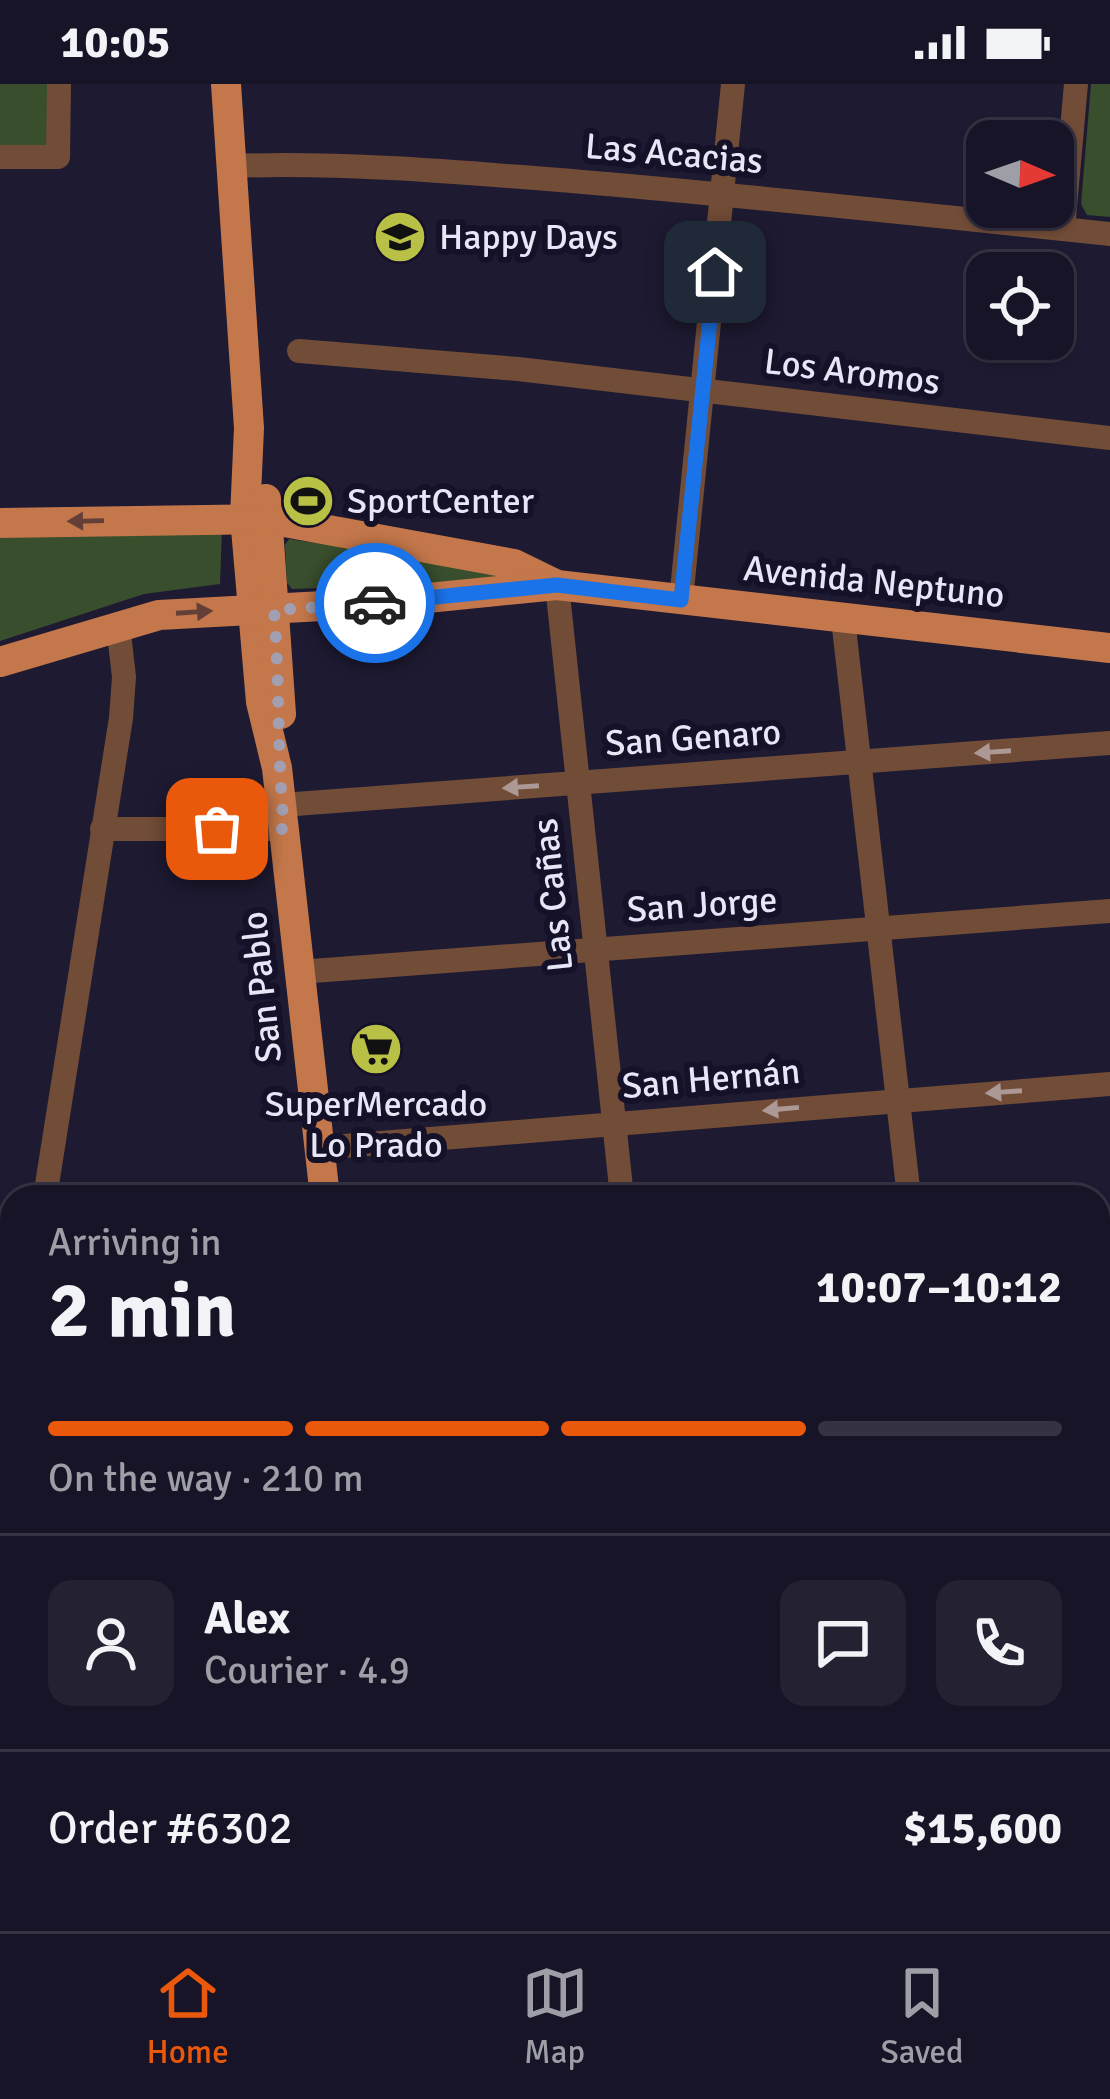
<!DOCTYPE html>
<meta charset="utf-8">
<style>
:root{--surface:#161426;--page:#232132;--text:#f1f3f6;--muted:#9e9ea7;--line:#353343;--accent:#ea580c}
body{margin:0;font-family:Signika,sans-serif;background:var(--page);color:var(--text);height:100vh;display:flex;flex-direction:column;font-size:45px;white-space:nowrap}
*{box-sizing:border-box;margin:0}
p{font-size:39px;color:var(--muted)}
.icon{flex:none;width:66px;height:66px;fill:none;stroke:currentColor;stroke-width:2;stroke-linecap:round;stroke-linejoin:round}
.map{position:relative;flex:1;overflow:hidden}
.sheet{position:absolute;left:0px;top:1101px;width:1110px;height:747px;display:flex;flex-direction:column;background:var(--surface);border-radius:36px 36px 0 0;box-shadow:0 3px 9px #0004,0 0 0 3px var(--line)}
.sheet>*{flex:none}
.needle{width:78px;rotate:92deg}
.controls{position:absolute;left:966px;top:36px;display:grid;gap:24px}
.controls a{display:grid;place-items:center;width:108px;height:108px;border-radius:24px;background:var(--surface);box-shadow:0 3px 9px #0004,0 0 0 3px var(--line);font-size:60px}
.pin{position:absolute;display:grid;place-items:center;width:102px;height:102px;color:#fff;margin:-51px;border-radius:24px;box-shadow:0 6px 18px #0006}
.courier{position:absolute;display:grid;place-items:center;width:120px;height:120px;margin:-60px;border:9px solid #1a73e8;border-radius:50%;background:#fff;color:#222;box-shadow:0 3px 15px #0007}
.summary em{font-style:normal;font-weight:700}
.summary div{display:flex;flex-direction:column-reverse}
.summary{display:flex;align-items:center;justify-content:space-between;height:204px;padding:0 48px}
h1{font-size:78px;font-weight:700;line-height:90px}
.bar{display:grid;grid-template-columns:repeat(4,1fr);gap:18px 12px;align-content:center;height:144px;padding:0 48px}
.bar i{height:15px;border-radius:9px;background:var(--line)}
.bar .selected{background:var(--accent)}
.bar p{grid-column:span 4}
.line{display:flex;align-items:center;gap:30px;padding:0 48px;border-top:3px solid var(--line)}
.line div{flex:1}
.round{display:grid;place-items:center;flex:none;width:126px;height:126px;border-radius:24px;background:var(--page)}
.status{display:flex;justify-content:space-between;align-items:center;height:84px;padding:0 60px;background:var(--surface);direction:ltr}
.status svg{height:33px;fill:currentColor}
.dock{display:flex;justify-content:space-around;align-items:center;height:168px;border-top:3px solid var(--line);background:var(--surface);font-size:33px;color:var(--muted)}
.dock a{display:grid;justify-items:center;gap:6px}
.dock .selected{color:var(--accent)}
.map>svg:first-child{display:block}
.green{fill:#384e2c}
.lines{fill:none;stroke-linecap:round;stroke-linejoin:round}
.minor{stroke:#714c37;stroke-width:24}
.major{stroke:#c4774a;stroke-width:30}
.oneway{fill:#643f37}
.oneway2{fill:#ac9996}
.done{stroke:#a19fb1;stroke-width:12;stroke-dasharray:0 21.6}
.route{stroke:#1a73e8;stroke-width:15}
.labels{text-anchor:middle;dominant-baseline:central;stroke-width:12;stroke-linejoin:round;paint-order:stroke}
.street-label{font-size:36px;fill:#e7e6f6;stroke:#151128}
.poi-label{font-size:36px;fill:#e7e6f6;stroke:#151128;text-anchor:start}
</style>
<div class="status"><b>10:05</b><svg viewBox="0 0 49 12"><path d="M0 12V9h3v3zM5 12V6h3v6zM10 12V3h3v9zM15 12V0h3v12zM26 1h20v11H26zM47 4h2v5h-2z"/></svg></div>
<div class="map">
<svg width="1110" height="1847" viewBox="0 0 1110 1847">
<rect width="100%" height="100%" fill="#1e1a32"/>
<g class="green">
<path d="M0,0H52L51,64H0Z"/>
<path d="M1091,0H1110V133L1087,131L1081,120Z"/>
<path d="M222,446L220,500L144,510L0,557V454Z"/>
<path d="M289,455L542,492V496L292,505L287,499L285,461Z"/>
<path d="M12,1430V1764L0,1766V1510Z"/>
</g>
<g class="lines">
<g class="minor">
<path d="M0,73H58L59,0"/>
<path d="M231,82C344,78 458,88 571,97C751,112 930,131 1110,150"/>
<path d="M1063,145L1076,0"/>
<path d="M299,267L518,285L1110,354"/>
<path d="M557,501L622,1113"/>
<path d="M681,516L733,0"/>
<path d="M843,535L909,1113"/>
<path d="M282,721L1110,659"/>
<path d="M102,745H284"/>
<path d="M299,888L1110,827"/>
<path d="M319,1064L1110,1000"/>
<path d="M45,1112L140,1113"/>
<path d="M45,1113L121,634L124,593L118,541"/>
<path d="M1098,1173L1110,1172"/>
<path d="M1098,1349L1110,1348"/>
<path d="M0,1429L12,1343"/>
<path d="M1098,1524L1110,1523"/>
<path d="M0,1527L12,1526"/>
<path d="M0,1787L12,1785"/>
<path d="M122,1836L124,1847"/>
</g>
<g class="major">
<path d="M226,0L249,344L245,433L261,618L277,684L325,1113"/>
<path d="M266,415L281,630"/>
<path d="M0,439L268,435L514,480L557,501"/>
<path d="M0,578L159,531L378,519L557,501L1110,564"/>
<path d="M407,1836L409,1847"/>
</g>
</g>
<defs><path id="oneway-solid" d="M-6-.8H1V-3.2L6.5 0L1 3.2V.8H-6Z" transform="scale(3)"/></defs>
<g class="oneway">
<use href="#oneway-solid" transform="translate(86 437) rotate(179)"/>
<use href="#oneway-solid" transform="translate(194 528) rotate(-4)"/>
</g>
<g class="oneway2">
<use href="#oneway-solid" transform="translate(993 668) rotate(176)"/>
<use href="#oneway-solid" transform="translate(521 703) rotate(176)"/>
<use href="#oneway-solid" transform="translate(1004 1008) rotate(176)"/>
<use href="#oneway-solid" transform="translate(781 1025) rotate(175)"/>
</g>
<g class="lines">
<path class="done" d="M217,745H284C277,672 280,599 274,526L375,519"/>
<path class="route" d="M375,519L557,501L681,516L715,188"/>
</g>
<defs>
<g id="school-disc" transform="scale(2.7)"><circle r="9.5" fill="#b9c046" stroke="#151128"/><path d="M0-5L7-2L0 1L-7-2ZM-4 1L0 2.5L4 1V4Q0 6-4 4Z" fill="#111"/></g>
<g id="stadium-disc" transform="scale(2.7)"><circle r="9.5" fill="#b9c046" stroke="#151128"/><path d="M0-5a6.5 5 0 1 0 0 10a6.5 5 0 1 0 0-10ZM-3.5-1.8h7v3.6h-7Z" fill="#111"/></g>
<g id="supermarket-disc" transform="scale(2.7)"><circle r="9.5" fill="#b9c046" stroke="#151128"/><path d="M-6-5.5h2.5l.6 2H6L4.5 2H-2.5L-4.4-4H-6ZM-1.5 3.2a1.3 1.3 0 1 0 .1 0ZM3 3.2a1.3 1.3 0 1 0 .1 0Z" fill="#111"/></g>
</defs>
<g fill-rule="evenodd">
<use href="#school-disc" x="400" y="153"/>
<use href="#stadium-disc" x="308" y="417"/>
<use href="#supermarket-disc" x="376" y="965"/>
</g>
<g class="labels">
<g class="street-label">
<text transform="translate(674 70) rotate(5)">Las Acacias</text>
<text transform="translate(852 288) rotate(7)">Los Aromos</text>
<text transform="translate(874 498) rotate(6)">Avenida Neptuno</text>
<text transform="translate(693 654) rotate(-4)">San Genaro</text>
<text transform="translate(553 811) rotate(-96)">Las Cañas</text>
<text transform="translate(702 821) rotate(-4)">San Jorge</text>
<text transform="translate(262 903) rotate(-96)">San Pablo</text>
<text transform="translate(711 995) rotate(-5)">San Hernán</text>
</g>
<g class="poi-label">
<text x="439" y="153">Happy Days</text>
<text x="347" y="417">SportCenter</text>
<text x="376" y="1020" text-anchor="middle">SuperMercado<tspan x="376" dy="41">Lo Prado</tspan></text>
</g>
</g>
</svg>
<div class="controls">
<a><svg class="needle" viewBox="-14 -14 28 28"><path d="M0-13l5 13h-10z" fill="#e53935"/><path d="M0 13l5-13h-10z" fill="#9e9ea7"/></svg></a>
<a><svg class="icon" aria-label="locate" viewBox="0 0 24 24"><circle cx="12" cy="12" r="6"/><path d="M12 2v4M12 18v4M2 12h4M18 12h4"/></svg></a>
</div>
<div class="pin" style="left:217px;top:745px;background:#ea580c"><svg class="icon" aria-label="bag" viewBox="0 0 24 24"><path d="M5 8h14l-1 12H6zM9 8a3 3 0 0 1 6 0"/></svg></div>
<div class="pin" style="left:715px;top:188px;background:#1f2937"><svg class="icon" aria-label="home" viewBox="0 0 24 24"><path d="M3 11l9-7 9 7M6 9v11h12V9"/></svg></div>
<div class="courier" style="left:375px;top:519px"><svg class="icon" aria-label="car" viewBox="0 0 24 24"><path d="M5 17H2v-5l4-1 3-4h7l3 4 3 1v5h-3M9 17h6M6 11h13"/><circle cx="7" cy="17" r="2"/><circle cx="17" cy="17" r="2"/></svg></div>
<section class="sheet">
<div class="summary"><div><h1>2 min</h1><p>Arriving in</p></div><em>10:07–10:12</em></div>
<div class="bar"><i class="selected"></i><i class="selected"></i><i class="selected"></i><i></i><p>On the way · 210 m</p></div>
<div class="line" style="height:216px"><a class="round"><svg class="icon" aria-label="person" viewBox="0 0 24 24"><circle cx="12" cy="8" r="4"/><path d="M4 21q1-7 8-7t8 7"/></svg></a><div><b>Alex</b><p>Courier · 4.9</p></div><a class="round"><svg class="icon" aria-label="chat" viewBox="0 0 24 24"><path d="M4 5h16v11H9l-5 4z"/></svg></a><a class="round"><svg class="icon" aria-label="phone" viewBox="0 0 24 24"><path d="M5 4h4l2 5-3 2q2 4 5 5l2-3 5 2v4C11 20 4 13 5 4z"/></svg></a></div>
<div class="line" style="height:156px"><div>Order #6302</div><b>$15,600</b></div>
</section>
</div>
<nav class="dock">
<a class="selected"><svg class="icon" aria-label="home" viewBox="0 0 24 24"><path d="M3 11l9-7 9 7M6 9v11h12V9"/></svg>Home</a>
<a><svg class="icon" aria-label="map" viewBox="0 0 24 24"><path d="M3 6l6-2 6 2 6-2v14l-6 2-6-2-6 2zM9 4v14M15 6v14"/></svg>Map</a>
<a><svg class="icon" aria-label="saved" viewBox="0 0 24 24"><path d="M7 4h10v16l-5-4-5 4z"/></svg>Saved</a>
</nav>
